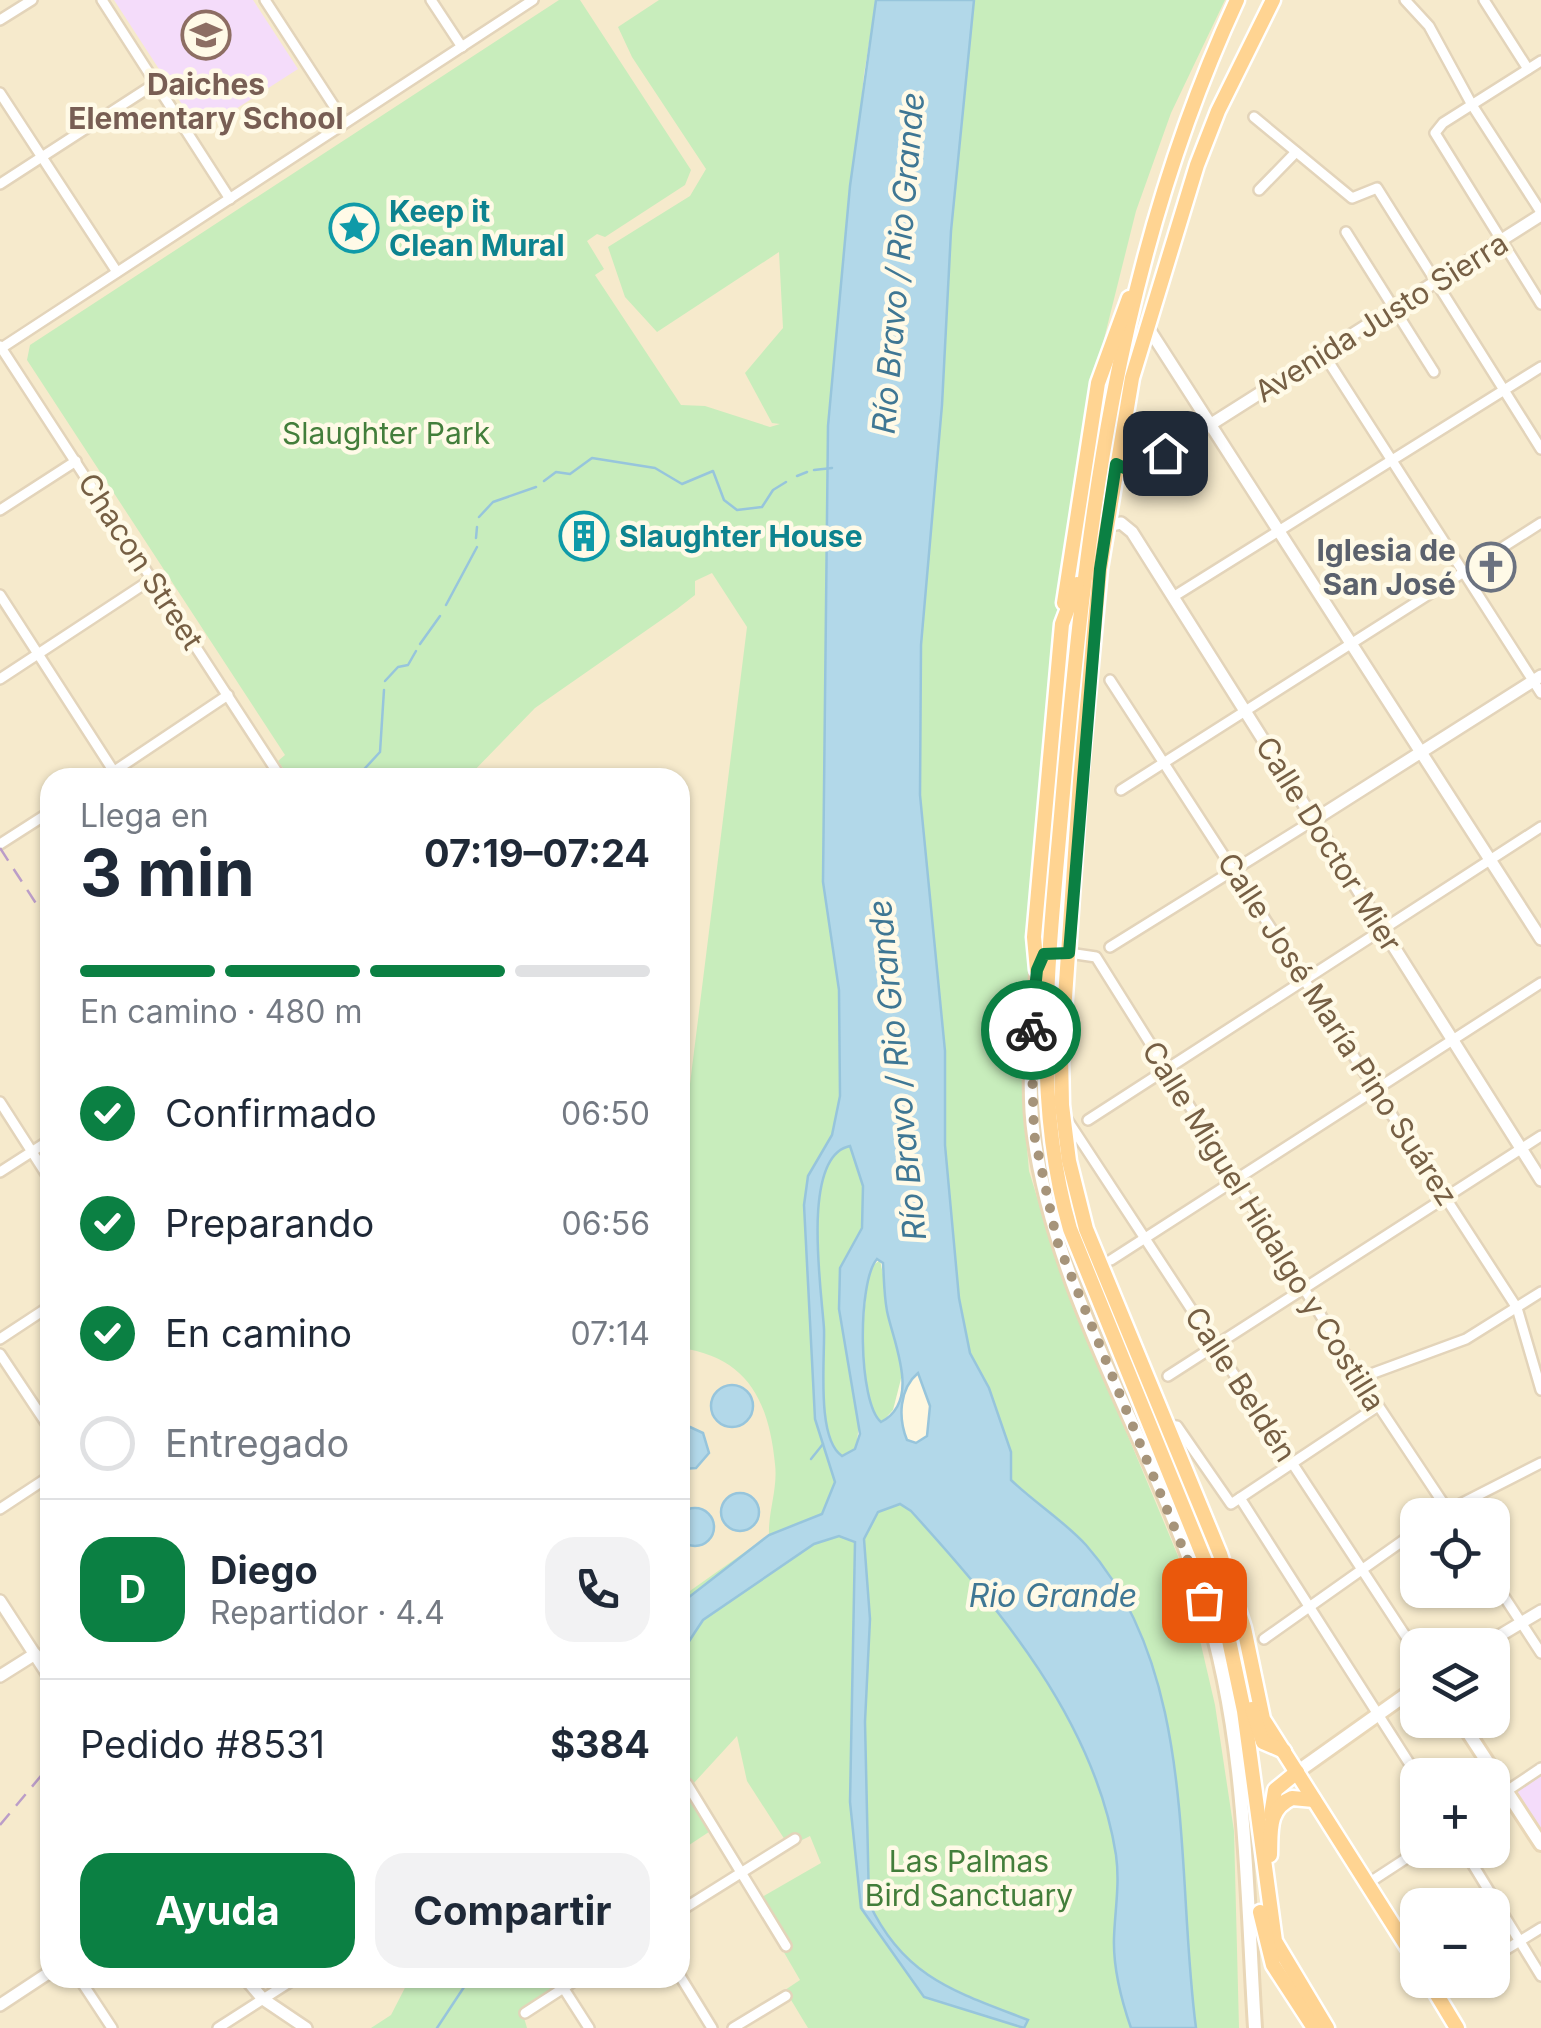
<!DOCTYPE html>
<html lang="es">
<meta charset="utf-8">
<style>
:root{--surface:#fff;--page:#f2f2f3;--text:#1f2937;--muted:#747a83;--line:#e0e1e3;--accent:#0b8043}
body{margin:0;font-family:Inter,sans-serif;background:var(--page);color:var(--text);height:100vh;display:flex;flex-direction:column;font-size:38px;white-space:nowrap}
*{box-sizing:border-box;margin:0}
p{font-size:32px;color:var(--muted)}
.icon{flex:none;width:55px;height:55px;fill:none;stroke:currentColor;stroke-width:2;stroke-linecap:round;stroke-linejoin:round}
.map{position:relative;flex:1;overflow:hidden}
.panel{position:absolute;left:40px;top:768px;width:650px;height:1220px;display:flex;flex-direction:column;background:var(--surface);border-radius:30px;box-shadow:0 2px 8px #0004}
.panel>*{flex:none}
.buttons{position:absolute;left:1400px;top:1498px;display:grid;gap:20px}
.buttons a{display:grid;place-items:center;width:110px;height:110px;border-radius:20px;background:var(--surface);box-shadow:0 2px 8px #0004;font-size:50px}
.pin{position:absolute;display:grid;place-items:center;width:85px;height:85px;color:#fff;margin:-42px;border-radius:20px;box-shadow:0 5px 15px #0006}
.courier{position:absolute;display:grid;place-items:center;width:100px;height:100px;margin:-50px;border:8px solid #0b8043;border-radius:50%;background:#fff;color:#222;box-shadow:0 2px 12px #0007}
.overview em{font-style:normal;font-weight:700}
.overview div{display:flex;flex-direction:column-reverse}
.overview{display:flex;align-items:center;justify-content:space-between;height:170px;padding:0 40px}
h1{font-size:65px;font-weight:700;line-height:75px}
.bar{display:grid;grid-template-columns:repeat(4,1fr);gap:15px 10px;align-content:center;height:120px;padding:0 40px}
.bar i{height:12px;border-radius:8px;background:var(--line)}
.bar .on{background:var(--accent)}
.bar p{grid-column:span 4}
.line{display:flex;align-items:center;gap:25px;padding:0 40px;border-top:2px solid var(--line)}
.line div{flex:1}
.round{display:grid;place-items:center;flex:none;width:105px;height:105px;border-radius:30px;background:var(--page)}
ol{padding:0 40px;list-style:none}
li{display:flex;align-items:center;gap:30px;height:110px}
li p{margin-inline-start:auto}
li .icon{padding:10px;border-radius:50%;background:var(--accent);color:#fff;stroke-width:4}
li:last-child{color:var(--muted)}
li i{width:55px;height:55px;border:5px solid var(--line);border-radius:50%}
.action{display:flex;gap:20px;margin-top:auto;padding:20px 40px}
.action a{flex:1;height:115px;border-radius:30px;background:var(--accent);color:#fff;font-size:40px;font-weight:700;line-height:115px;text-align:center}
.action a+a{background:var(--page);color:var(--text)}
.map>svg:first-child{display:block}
.residential{fill:#f6eacc;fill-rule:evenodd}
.education{fill:#f4dcfa}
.green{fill:#c8edbc}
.water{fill:#b2d8e9;stroke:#97c5dc;stroke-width:2.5;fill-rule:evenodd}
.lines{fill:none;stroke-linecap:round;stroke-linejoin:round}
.stream{stroke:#97c5dc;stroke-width:2.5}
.minor-casing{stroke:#e3d4ba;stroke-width:14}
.tertiary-casing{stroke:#e3d4ba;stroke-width:16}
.secondary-casing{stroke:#e9d7b7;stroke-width:18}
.trunk-casing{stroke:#fff;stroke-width:19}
.minor{stroke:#fff;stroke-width:9}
.tertiary{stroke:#fff;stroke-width:11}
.secondary{stroke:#fff;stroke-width:12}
.trunk{stroke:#ffd492;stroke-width:14}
.rail{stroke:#bb9dc8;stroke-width:2.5;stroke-dasharray:15 10;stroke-linecap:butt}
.done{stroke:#a6947a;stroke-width:10;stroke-dasharray:0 18}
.route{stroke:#0b8043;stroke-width:12}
.labels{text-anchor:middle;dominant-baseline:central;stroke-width:9;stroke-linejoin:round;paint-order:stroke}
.education-label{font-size:30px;font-weight:bold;fill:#785e54;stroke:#fffae7}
.culture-label{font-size:30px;font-weight:bold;fill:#0d838f;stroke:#fffae7;text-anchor:start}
.street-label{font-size:30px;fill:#765f44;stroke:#fffae7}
.park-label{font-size:30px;fill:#437e3b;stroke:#fffae7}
.worship-label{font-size:30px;font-weight:bold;fill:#5b616d;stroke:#fffae7;text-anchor:end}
.water-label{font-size:32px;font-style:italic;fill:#3f7794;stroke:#fffae7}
</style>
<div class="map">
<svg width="1541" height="2028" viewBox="0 0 1541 2028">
<rect width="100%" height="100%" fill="#fef7df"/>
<g class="residential">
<path d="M0,0H876L864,74L828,426L815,1419L1024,2028H0ZM50,778H680V1978H50Z"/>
<path d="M974,0H1541V2028H1196L1174,1773L959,1298L932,886L920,795L921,645L951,231ZM1418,1515H1492V1590H1418ZM1418,1645H1492V1720H1418ZM1418,1775H1492V1850H1418ZM1418,1905H1492V1980H1418Z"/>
</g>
<g class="education">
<path d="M114,0H253L298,69L200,132Z"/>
<path d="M1541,1776V1836L1513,1794Z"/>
</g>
<g class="green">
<path d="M559,0H580L691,170L685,185L605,237L597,234L587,241L604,269L595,275L681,405L705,406L770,427L780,424L772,423L745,373L783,328L779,252L657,332L625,297L608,247L690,196L706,169L632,57L618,27L659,0H876L864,74L828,426L823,882L839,990V1111L832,1135L808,1176L804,1205L815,1419L835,1482L823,1514L900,1504L911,1511C999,1608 1095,1721 1116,1855C1120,1884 1115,1909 1114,1938C1113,1969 1121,2000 1131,2028H808L785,1990L800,1980L782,1949L789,1944L762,1897L821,1863L810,1836L800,1841L795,1834L785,1840L747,1781L737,1736L693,1784L718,1826L680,1851V1598L769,1535C768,1512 778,1488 775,1464C769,1402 748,1357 680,1348V1164L747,627L712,573L695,581V595L677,609L535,708L468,777H289L278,761L285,755L27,360L30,345Z"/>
<path d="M974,0H1225L1171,113L1136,211L1098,363L1070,508L1031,885L1024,1112L1029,1171L1061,1275L1178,1556L1196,1623L1215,1705L1234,1831L1239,2028H1196C1175,1874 1195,1669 1086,1545C1064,1521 1035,1502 1011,1480V1451L989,1388L970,1353L959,1298L945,1145V1051L920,795L921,645L942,405L951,231Z"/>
<path d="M850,1146C865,1169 870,1211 858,1237C853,1247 841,1260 840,1271C832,1325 870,1400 855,1449L842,1456C816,1439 825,1359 824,1329C822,1293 800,1156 850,1146Z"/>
<path d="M880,1260L903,1371L893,1410L881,1423C855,1399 863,1299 871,1267Z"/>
<path d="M410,1978H553L559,1986L522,2011L527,2028H371L391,2015Z"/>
</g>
<g class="water">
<path d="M876,0H974L951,231L942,405L921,645L920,795L945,1051V1145L959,1298L970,1353L989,1388L1011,1452V1480C1035,1503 1064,1521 1086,1545C1199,1673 1175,1871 1196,2028H1131C1121,1999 1113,1969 1114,1938C1115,1909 1120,1884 1116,1855C1095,1721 999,1608 911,1511L900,1504L878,1512L864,1539L870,1619L865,1722L869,1903C904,1978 956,1992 1028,2020L1024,2028L924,1997L861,1908L850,1802L855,1542L839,1536L814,1544L703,1620L680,1655V1604L769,1535L822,1514L835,1482L815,1419L804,1205L808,1176L832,1135L840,1096L839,990L823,882L828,426L850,186ZM850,1146L863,1186L862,1228L840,1268L839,1309L860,1434L855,1449L842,1456C816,1439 825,1358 824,1329C822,1293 800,1156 850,1146ZM877,1259L883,1263C884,1279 884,1295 887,1311C893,1342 922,1401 881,1422C858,1403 857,1282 877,1259ZM918,1373L930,1406L927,1436L916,1443L907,1440C898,1418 899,1389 918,1373Z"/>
<circle cx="732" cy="1406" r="21"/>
<path d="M690,1427L703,1433L709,1453L696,1468L683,1469L680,1429Z"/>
<circle cx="740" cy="1512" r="19"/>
<circle cx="695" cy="1527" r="19"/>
</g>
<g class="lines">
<g class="stream">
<path d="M814,470L832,468"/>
<path d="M797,476L807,472"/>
<path d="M544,481L556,472L570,474L592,458L655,468L682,484L713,471L724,500L737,510L762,507L773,490L786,482"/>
<path d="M479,517L493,502L536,487"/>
<path d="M476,538L477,527"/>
<path d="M446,605L477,547"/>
<path d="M420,644L440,616"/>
<path d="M385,681L398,667L408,665L416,651"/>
<path d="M356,778L380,752L384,690"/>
<path d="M811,1459L823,1444"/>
<path d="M437,2028L470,1978"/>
</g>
<g class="minor-casing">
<g id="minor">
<path d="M102,0L230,199"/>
<path d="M265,0L345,123"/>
<path d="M431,0L462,47"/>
<path d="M1405,0L1429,26L1472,105L1541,212"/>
<path d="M1484,0L1528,69"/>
<path d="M0,20L32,0"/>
<path d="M1541,61L1443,123L1435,133L1541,304"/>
<path d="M0,93L117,272"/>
<path d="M1254,117L1352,198L1377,188L1541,449"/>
<path d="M0,184L156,83"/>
<path d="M1259,190L1296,152"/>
<path d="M1346,232L1434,372"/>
<path d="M0,346L281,778"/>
<path d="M0,349L533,0"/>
<path d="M1323,353L1541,693"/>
<path d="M0,510L76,461"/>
<path d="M0,595L118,778"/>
<path d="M1173,597L1541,367"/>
<path d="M0,679L152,579"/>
<path d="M1110,680L1517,1308L1541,1390"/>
<path d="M104,778L228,695"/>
<path d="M1121,790L1541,523"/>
<path d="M0,844L50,812"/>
<path d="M1110,947L1314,820"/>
<path d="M1069,953L1096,957L1360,1378L1451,1515"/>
<path d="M0,1102L50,1180"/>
<path d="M1066,1118L1418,1655"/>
<path d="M1088,1120L1541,827"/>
<path d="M0,1172L50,1140"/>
<path d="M1111,1260L1541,983"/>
<path d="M0,1339L50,1306"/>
<path d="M0,1354L50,1429"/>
<path d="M1168,1376L1541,1136"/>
<path d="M1360,1378L1466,1339L1541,1292"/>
<path d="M1166,1425L1177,1426L1231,1504L1378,1406"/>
<path d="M1240,1498L1418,1777"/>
<path d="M0,1509L50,1476"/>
<path d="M1439,1515L1541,1463"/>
<path d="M1492,1578L1541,1653"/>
<path d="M1264,1639L1418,1530"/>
<path d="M683,1784H687L786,1946"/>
<path d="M1492,1801L1541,1768"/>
<path d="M1464,1850L1541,1976"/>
<path d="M1367,1884L1419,1850"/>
<path d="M680,1911L795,1839"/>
<path d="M1492,1958L1541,1928"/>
<path d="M680,1976L712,2028"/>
<path d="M79,1978L112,2028"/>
<path d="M557,1978L589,2028"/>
<path d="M1435,1992L1455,1980"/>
<path d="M525,2013L579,1978"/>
<path d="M218,2028L296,1978"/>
<path d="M733,2028L786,1996"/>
</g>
</g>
<g class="tertiary-casing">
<g id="tertiary">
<path d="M1147,326L1541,939"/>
<path d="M1116,464L1131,471L1142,468L1541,215"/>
<path d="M1106,526L1121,523L1132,532L1541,1180"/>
<path d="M1314,820L1541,676"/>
<path d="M0,1601L50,1678"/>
<path d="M1484,1645L1541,1611"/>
<path d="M0,1676L35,1654"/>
<path d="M245,1978L263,1999L306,2028"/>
<path d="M0,2005L50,1972"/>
</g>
</g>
<g class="secondary-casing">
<g id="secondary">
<path d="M1069,953L1044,954L1037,970C1035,1025 1026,1080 1034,1136C1057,1300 1153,1443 1203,1599C1247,1736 1246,1886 1255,2028"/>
<path d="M1460,1720L1541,1844"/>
<path d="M1297,1772L1418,1686"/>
</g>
</g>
<g class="trunk-casing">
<g id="trunk">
<path d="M1237,0C1116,261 1085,533 1061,816C1049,953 1031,1095 1070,1229L1220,1598L1244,1711L1275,1941L1327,2028"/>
<path d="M1273,0L1218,111L1197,165L1132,378L1100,569L1080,781L1061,1055L1062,1105L1069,1161L1086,1229L1220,1554L1244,1628L1263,1719L1418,1964"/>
<path d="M1064,603L1098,383L1129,298"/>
<path d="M1037,970L1034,937L1062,624L1077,584"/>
<path d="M1252,1709L1263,1742L1284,1751"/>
<path d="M1271,1815L1275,1790L1297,1772"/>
<path d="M1270,1855C1271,1832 1267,1809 1292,1798L1314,1800"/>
<path d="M1260,1912L1273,1965L1314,2028"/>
<path d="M1428,1980L1457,2028"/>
</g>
</g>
<use href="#minor" class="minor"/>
<use href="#tertiary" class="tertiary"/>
<use href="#secondary" class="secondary"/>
<use href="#trunk" class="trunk"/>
<g class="rail">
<path d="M0,848L50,925"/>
<path d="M0,1825L50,1765"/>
</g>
</g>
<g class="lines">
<path class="done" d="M1031,1030L1034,1134L1057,1241L1204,1600"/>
<path class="route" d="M1031,1030L1037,970L1044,954L1069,953L1100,569L1116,464L1131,471L1165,453"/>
</g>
<defs>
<g id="school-ring" transform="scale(2.5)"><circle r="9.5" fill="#fffae7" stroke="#8d6e63" stroke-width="1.5"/><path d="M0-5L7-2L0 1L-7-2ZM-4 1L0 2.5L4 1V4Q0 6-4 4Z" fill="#8d6e63"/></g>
<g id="sight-ring" transform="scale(2.5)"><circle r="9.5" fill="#fffae7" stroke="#0f9aa8" stroke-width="1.5"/><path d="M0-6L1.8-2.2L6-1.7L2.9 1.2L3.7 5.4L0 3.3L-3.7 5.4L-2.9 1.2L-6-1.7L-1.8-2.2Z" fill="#0f9aa8"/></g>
<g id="building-ring" transform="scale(2.5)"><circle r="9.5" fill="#fffae7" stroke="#0f9aa8" stroke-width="1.5"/><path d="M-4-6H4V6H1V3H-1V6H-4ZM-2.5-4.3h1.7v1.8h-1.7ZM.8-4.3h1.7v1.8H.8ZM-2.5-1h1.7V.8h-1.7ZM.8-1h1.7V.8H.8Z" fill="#0f9aa8"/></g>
<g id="church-ring" transform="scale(2.5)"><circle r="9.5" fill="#fffae7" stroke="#6b7280" stroke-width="1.5"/><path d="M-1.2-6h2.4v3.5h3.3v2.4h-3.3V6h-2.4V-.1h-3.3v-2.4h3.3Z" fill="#6b7280"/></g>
</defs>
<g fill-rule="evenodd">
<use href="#school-ring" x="206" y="35"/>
<use href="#sight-ring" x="354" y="228"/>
<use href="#building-ring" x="584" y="536"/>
<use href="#church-ring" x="1491" y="567"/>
</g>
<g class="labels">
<g class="education-label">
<text x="206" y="84">Daiches<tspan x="206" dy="34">Elementary School</tspan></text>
</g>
<g class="culture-label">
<text x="389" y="211">Keep it<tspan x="389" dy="34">Clean Mural</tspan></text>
<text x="619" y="536">Slaughter House</text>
</g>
<g class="street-label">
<text transform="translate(1381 317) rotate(-32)">Avenida Justo Sierra</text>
<text transform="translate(141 561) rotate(57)">Chacon Street</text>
<text transform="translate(1329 844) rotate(58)">Calle Doctor Mier</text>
<text transform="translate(1338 1029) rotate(57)">Calle José María Pino Suárez</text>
<text transform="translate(1264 1226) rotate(58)">Calle Miguel Hidalgo y Costilla</text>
<text transform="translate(1241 1384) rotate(57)">Calle Beldén</text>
</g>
<g class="park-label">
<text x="386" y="433">Slaughter Park</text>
<text x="969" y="1861">Las Palmas<tspan x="969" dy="34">Bird Sanctuary</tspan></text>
</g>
<g class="worship-label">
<text x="1456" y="550">Iglesia de<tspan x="1456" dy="34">San José</tspan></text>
</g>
<g class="water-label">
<text transform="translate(898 263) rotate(-85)">Río Bravo / Rio Grande</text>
<text transform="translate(897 1070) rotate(-96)">Río Bravo / Rio Grande</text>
<text x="1053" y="1595">Rio Grande</text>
</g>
</g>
</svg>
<div class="buttons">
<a><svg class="icon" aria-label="locate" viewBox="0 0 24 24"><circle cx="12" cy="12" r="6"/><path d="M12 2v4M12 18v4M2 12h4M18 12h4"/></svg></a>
<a><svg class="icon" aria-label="layers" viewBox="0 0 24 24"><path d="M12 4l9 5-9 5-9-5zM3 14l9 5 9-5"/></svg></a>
<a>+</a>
<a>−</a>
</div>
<div class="pin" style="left:1204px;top:1600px;background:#ea580c"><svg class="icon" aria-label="bag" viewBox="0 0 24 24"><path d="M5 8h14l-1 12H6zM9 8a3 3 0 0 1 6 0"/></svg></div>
<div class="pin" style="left:1165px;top:453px;background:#1f2937"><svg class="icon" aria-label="home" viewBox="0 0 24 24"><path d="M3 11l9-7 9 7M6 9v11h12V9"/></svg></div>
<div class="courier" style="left:1031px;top:1030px"><svg class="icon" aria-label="bike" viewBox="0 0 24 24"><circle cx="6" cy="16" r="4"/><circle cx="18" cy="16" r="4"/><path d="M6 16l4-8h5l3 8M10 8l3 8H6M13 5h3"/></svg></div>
<section class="panel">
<div class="overview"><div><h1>3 min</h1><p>Llega en</p></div><em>07:19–07:24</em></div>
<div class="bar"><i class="on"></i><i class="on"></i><i class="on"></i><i></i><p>En camino · 480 m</p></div>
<ol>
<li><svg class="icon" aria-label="check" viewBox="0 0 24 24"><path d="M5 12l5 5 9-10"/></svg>Confirmado<p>06:50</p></li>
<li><svg class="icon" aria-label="check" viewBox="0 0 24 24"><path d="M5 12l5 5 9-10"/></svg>Preparando<p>06:56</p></li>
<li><svg class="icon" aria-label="check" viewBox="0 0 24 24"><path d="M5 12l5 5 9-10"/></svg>En camino<p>07:14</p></li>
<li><i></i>Entregado</li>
</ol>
<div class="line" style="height:180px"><b class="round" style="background:var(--accent);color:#fff">D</b><div><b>Diego</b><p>Repartidor · 4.4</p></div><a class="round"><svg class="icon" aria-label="phone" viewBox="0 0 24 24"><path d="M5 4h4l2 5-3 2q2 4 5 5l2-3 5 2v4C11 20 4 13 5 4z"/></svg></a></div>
<div class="line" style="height:130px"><div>Pedido #8531</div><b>$384</b></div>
<div class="action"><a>Ayuda</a><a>Compartir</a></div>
</section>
</div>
